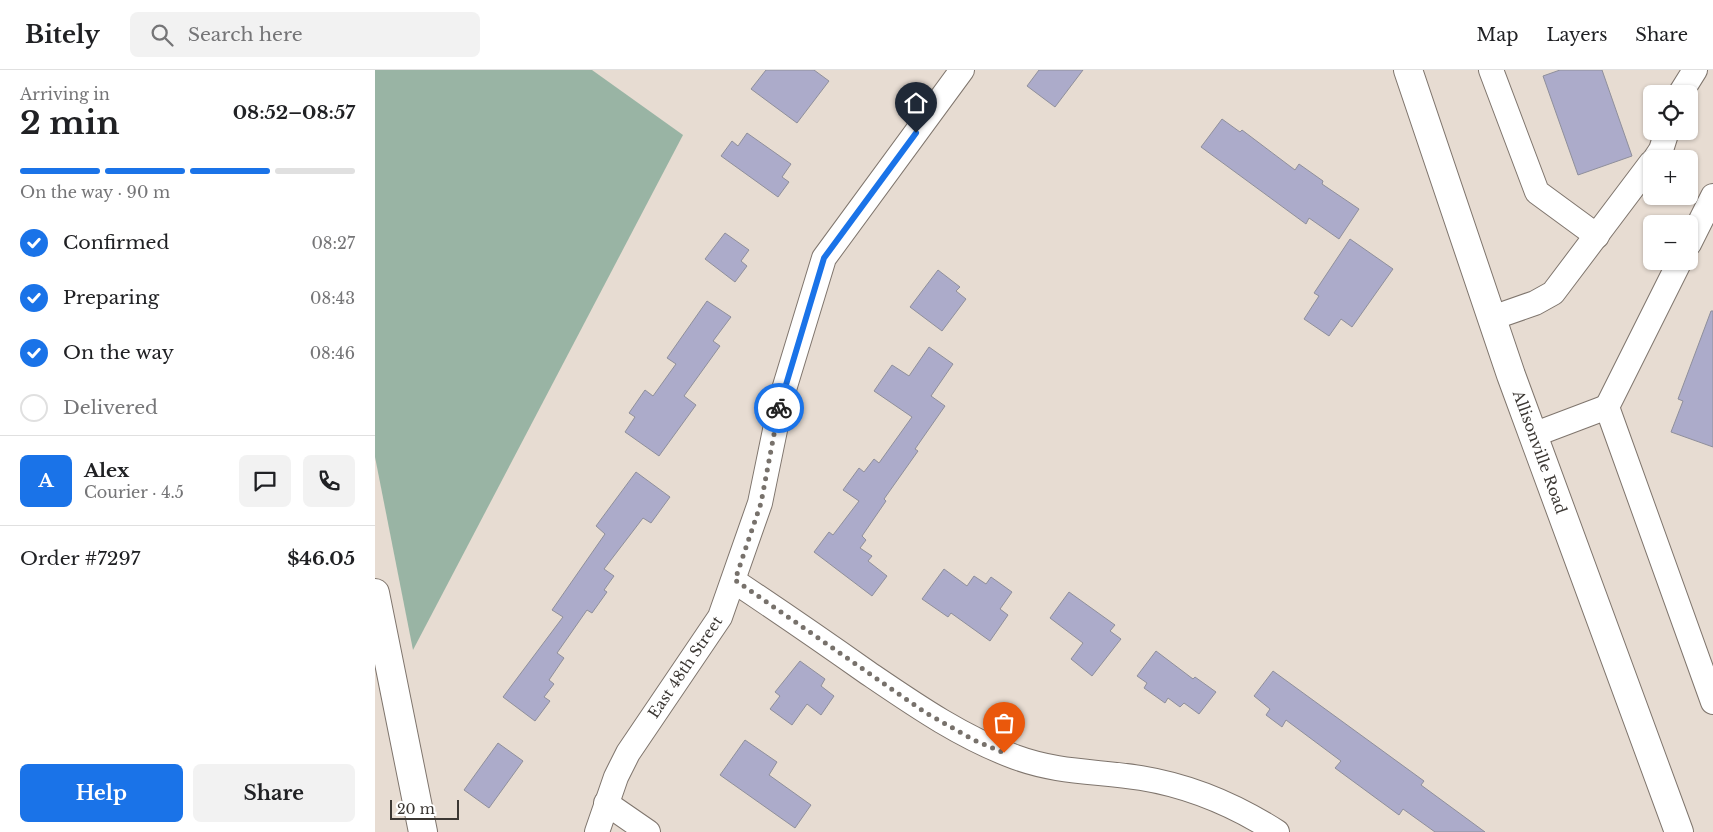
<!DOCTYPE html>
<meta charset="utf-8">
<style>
:root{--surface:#fff;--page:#f2f2f2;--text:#202124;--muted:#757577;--line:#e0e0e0;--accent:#1a73e8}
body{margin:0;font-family:"Libre Baskerville",serif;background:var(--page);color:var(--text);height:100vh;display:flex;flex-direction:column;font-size:19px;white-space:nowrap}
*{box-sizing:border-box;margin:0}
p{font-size:16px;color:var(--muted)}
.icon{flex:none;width:28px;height:28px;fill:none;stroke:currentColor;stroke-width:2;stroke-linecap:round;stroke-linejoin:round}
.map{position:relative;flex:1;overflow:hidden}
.panel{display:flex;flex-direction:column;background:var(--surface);width:375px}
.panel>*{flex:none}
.tools{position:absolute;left:1268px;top:15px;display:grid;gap:10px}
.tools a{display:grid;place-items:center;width:55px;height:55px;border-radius:8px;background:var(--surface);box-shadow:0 1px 4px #0004;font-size:25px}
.scale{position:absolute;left:15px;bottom:12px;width:69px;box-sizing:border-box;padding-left:5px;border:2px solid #3b3733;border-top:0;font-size:14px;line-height:18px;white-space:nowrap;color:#3b3733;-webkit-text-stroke:4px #fff;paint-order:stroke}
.pin{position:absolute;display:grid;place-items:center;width:42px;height:42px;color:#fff;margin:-51px -21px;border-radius:50% 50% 50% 0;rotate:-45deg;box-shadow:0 0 5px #0007}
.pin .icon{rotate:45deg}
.courier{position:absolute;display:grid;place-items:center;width:50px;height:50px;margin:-25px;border:4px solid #1a73e8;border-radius:50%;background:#fff;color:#222;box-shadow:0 1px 6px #0007}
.summary em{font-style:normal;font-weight:700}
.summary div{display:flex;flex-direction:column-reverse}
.summary{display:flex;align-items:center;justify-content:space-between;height:85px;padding:0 20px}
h1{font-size:32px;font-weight:700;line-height:38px}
.bar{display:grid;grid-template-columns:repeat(4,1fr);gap:8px 5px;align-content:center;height:60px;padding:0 20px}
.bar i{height:6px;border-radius:4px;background:var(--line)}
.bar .selected{background:var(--accent)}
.bar p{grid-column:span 4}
.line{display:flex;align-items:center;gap:12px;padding:0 20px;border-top:1px solid var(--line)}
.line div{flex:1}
.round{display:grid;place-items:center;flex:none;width:52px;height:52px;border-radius:8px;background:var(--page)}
ol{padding:0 20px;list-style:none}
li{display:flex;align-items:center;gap:15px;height:55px}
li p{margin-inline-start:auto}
li .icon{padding:5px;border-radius:50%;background:var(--accent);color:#fff;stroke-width:4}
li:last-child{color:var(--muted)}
li i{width:28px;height:28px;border:2px solid var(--line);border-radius:50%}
.cta{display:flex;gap:10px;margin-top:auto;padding:10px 20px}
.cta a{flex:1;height:58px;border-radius:8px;background:var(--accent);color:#fff;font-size:20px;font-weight:700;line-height:58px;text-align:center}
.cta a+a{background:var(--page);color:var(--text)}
header{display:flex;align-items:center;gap:30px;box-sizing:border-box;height:70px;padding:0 25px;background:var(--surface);border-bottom:1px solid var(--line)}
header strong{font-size:24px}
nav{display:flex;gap:28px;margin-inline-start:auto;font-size:18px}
.search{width:350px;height:45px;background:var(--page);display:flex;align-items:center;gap:12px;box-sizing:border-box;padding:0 18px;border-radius:8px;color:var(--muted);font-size:19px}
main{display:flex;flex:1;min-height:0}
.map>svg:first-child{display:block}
.green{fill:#99b4a4}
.building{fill:#acabca;stroke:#8f8f9b}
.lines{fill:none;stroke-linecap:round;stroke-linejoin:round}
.minor-casing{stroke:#7f756d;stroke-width:26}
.major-casing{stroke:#7f756d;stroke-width:30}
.minor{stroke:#fff;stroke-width:24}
.major{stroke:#fff;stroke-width:28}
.done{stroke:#77716b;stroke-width:5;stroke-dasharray:0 9}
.route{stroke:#1a73e8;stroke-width:6}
.labels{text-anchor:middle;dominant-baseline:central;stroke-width:4.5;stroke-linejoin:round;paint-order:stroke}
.street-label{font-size:15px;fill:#3b3733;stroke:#fff}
</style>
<header>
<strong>Bitely</strong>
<div class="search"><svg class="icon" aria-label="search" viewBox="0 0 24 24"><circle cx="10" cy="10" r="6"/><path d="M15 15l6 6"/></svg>Search here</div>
<nav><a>Map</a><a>Layers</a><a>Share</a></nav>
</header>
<main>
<section class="panel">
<div class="summary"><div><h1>2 min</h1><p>Arriving in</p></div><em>08:52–08:57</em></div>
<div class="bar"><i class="selected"></i><i class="selected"></i><i class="selected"></i><i></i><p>On the way · 90 m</p></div>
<ol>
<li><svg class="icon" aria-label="check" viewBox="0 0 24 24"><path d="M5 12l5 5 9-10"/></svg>Confirmed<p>08:27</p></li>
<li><svg class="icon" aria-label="check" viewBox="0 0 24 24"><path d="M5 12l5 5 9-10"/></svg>Preparing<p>08:43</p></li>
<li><svg class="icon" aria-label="check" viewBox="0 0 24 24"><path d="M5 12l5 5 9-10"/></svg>On the way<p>08:46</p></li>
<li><i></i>Delivered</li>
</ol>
<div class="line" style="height:90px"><b class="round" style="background:var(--accent);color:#fff">A</b><div><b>Alex</b><p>Courier · 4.5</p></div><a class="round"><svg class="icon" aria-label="chat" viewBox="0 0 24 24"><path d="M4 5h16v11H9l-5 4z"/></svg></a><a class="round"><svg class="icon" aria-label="phone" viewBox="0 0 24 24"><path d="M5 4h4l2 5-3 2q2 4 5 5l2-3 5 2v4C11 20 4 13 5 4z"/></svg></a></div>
<div class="line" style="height:65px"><div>Order #7297</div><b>$46.05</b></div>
<div class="cta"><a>Help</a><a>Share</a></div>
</section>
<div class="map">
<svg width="1338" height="762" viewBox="0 0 1338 762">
<rect width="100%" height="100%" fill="#e7dcd2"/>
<path class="green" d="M0,0H217L308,65L38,580L0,387Z"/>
<g class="building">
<path d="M391,0H439L454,11L422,53L376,19Z"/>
<path d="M664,0H708L680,37L652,16Z"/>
<path d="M1185,0H1227L1257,86L1203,105L1168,6Z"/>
<path d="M847,49L865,62L867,60L920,100L924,94L948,111L947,114L984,139L964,169L934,148L931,154L826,77Z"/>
<path d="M372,63L416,94L407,107L414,112L403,127L346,86L357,71L363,76Z"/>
<path d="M350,163L374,180L366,191L372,196L360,212L330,189Z"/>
<path d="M975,169L1018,199L977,257L966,249L954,266L929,249L944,226L939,223Z"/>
<path d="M563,200L585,217L581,221L591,229L567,261L535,237Z"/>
<path d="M332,231L356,247L338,271L345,276L309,326L321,335L284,386L250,362L260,347L254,343L270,320L278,326L301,294L292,288Z"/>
<path d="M1336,241H1338V377L1296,362L1308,331L1303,329Z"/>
<path d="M554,277L578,294L556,326L570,336L540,379L543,381L509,429L511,431L487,466L491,470L485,478L497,486L493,491L512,506L497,526L439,482L454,462L458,465L484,431L468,420L484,398L489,402L499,389L504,393L537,347L499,321L517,295L534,306Z"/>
<path d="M261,402L295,427L276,453L268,448L229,499L239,506L229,520L232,522L217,543L212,540L182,583L189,588L174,610L179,614L169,627L175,631L160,651L128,627L188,547L177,540L230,464L221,456Z"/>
<path d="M569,499L592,516L599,506L611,514L616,507L637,522L625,539L633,545L615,571L576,543L573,547L547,529Z"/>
<path d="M694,522L740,555L735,561L746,569L717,606L696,589L708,573L675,548Z"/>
<path d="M781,581L818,609L820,607L841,622L824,644L809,633L805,637L793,628L790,633L769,618L772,613L762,606Z"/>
<path d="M425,591L450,609L446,616L459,626L446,645L432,634L417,655L395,639L405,626L400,622Z"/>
<path d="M898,601L1049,711L1046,715L1110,762H1060L1028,739L1024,745L960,698L966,691L911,650L907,657L891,645L895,639L879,626Z"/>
<path d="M370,670L402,692L394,705L436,735L420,758L345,705Z"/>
<path d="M123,673L148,691L114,738L89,720Z"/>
</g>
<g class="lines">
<g class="minor-casing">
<g id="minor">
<path d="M1116,0L1162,122L1222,166"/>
<path d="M1305,24L1320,0"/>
<path d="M1280,89L1286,80L1292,61"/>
<path d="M1314,174L1338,126"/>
<path d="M1117,248L1160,233L1178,223L1276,93"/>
<path d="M1232,337L1338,632"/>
<path d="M1232,337L1305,191"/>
<path d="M1158,365L1232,337"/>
<path d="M359,511C404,541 449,572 493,603C540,635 586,667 640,687C683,703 722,701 766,708C815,716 860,735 902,762"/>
<path d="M231,733L273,762"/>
<path d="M222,762L241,707L253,683L345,547L385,433L407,326L449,188L587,0"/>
</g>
</g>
<g class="major-casing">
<g id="major">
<path d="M1033,0L1136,305L1304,762"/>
<path d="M0,523L48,762"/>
</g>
</g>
<use href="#minor" class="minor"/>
<use href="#major" class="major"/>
</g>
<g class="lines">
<path class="done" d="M404,338L386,433L360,510L551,643L599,670L629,683"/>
<path class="route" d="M404,338L449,188L541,63"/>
</g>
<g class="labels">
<g class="street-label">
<text transform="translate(1165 382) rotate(70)">Allisonville Road</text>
<text transform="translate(310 597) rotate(-56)">East 48th Street</text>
</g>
</g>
</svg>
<div class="tools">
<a><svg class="icon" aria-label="locate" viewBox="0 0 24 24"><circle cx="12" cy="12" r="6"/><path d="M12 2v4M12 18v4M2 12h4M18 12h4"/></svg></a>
<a>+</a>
<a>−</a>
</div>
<div class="scale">20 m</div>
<div class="pin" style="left:629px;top:683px;background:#ea580c"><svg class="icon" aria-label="bag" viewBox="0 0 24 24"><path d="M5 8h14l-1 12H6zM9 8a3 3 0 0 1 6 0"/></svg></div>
<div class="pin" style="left:541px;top:63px;background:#1f2937"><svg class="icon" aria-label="home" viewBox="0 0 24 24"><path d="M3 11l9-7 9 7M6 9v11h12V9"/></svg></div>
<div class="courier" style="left:404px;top:338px"><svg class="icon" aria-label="bike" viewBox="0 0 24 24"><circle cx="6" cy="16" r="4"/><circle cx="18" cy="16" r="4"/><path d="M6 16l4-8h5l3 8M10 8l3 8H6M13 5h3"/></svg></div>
</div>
</main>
